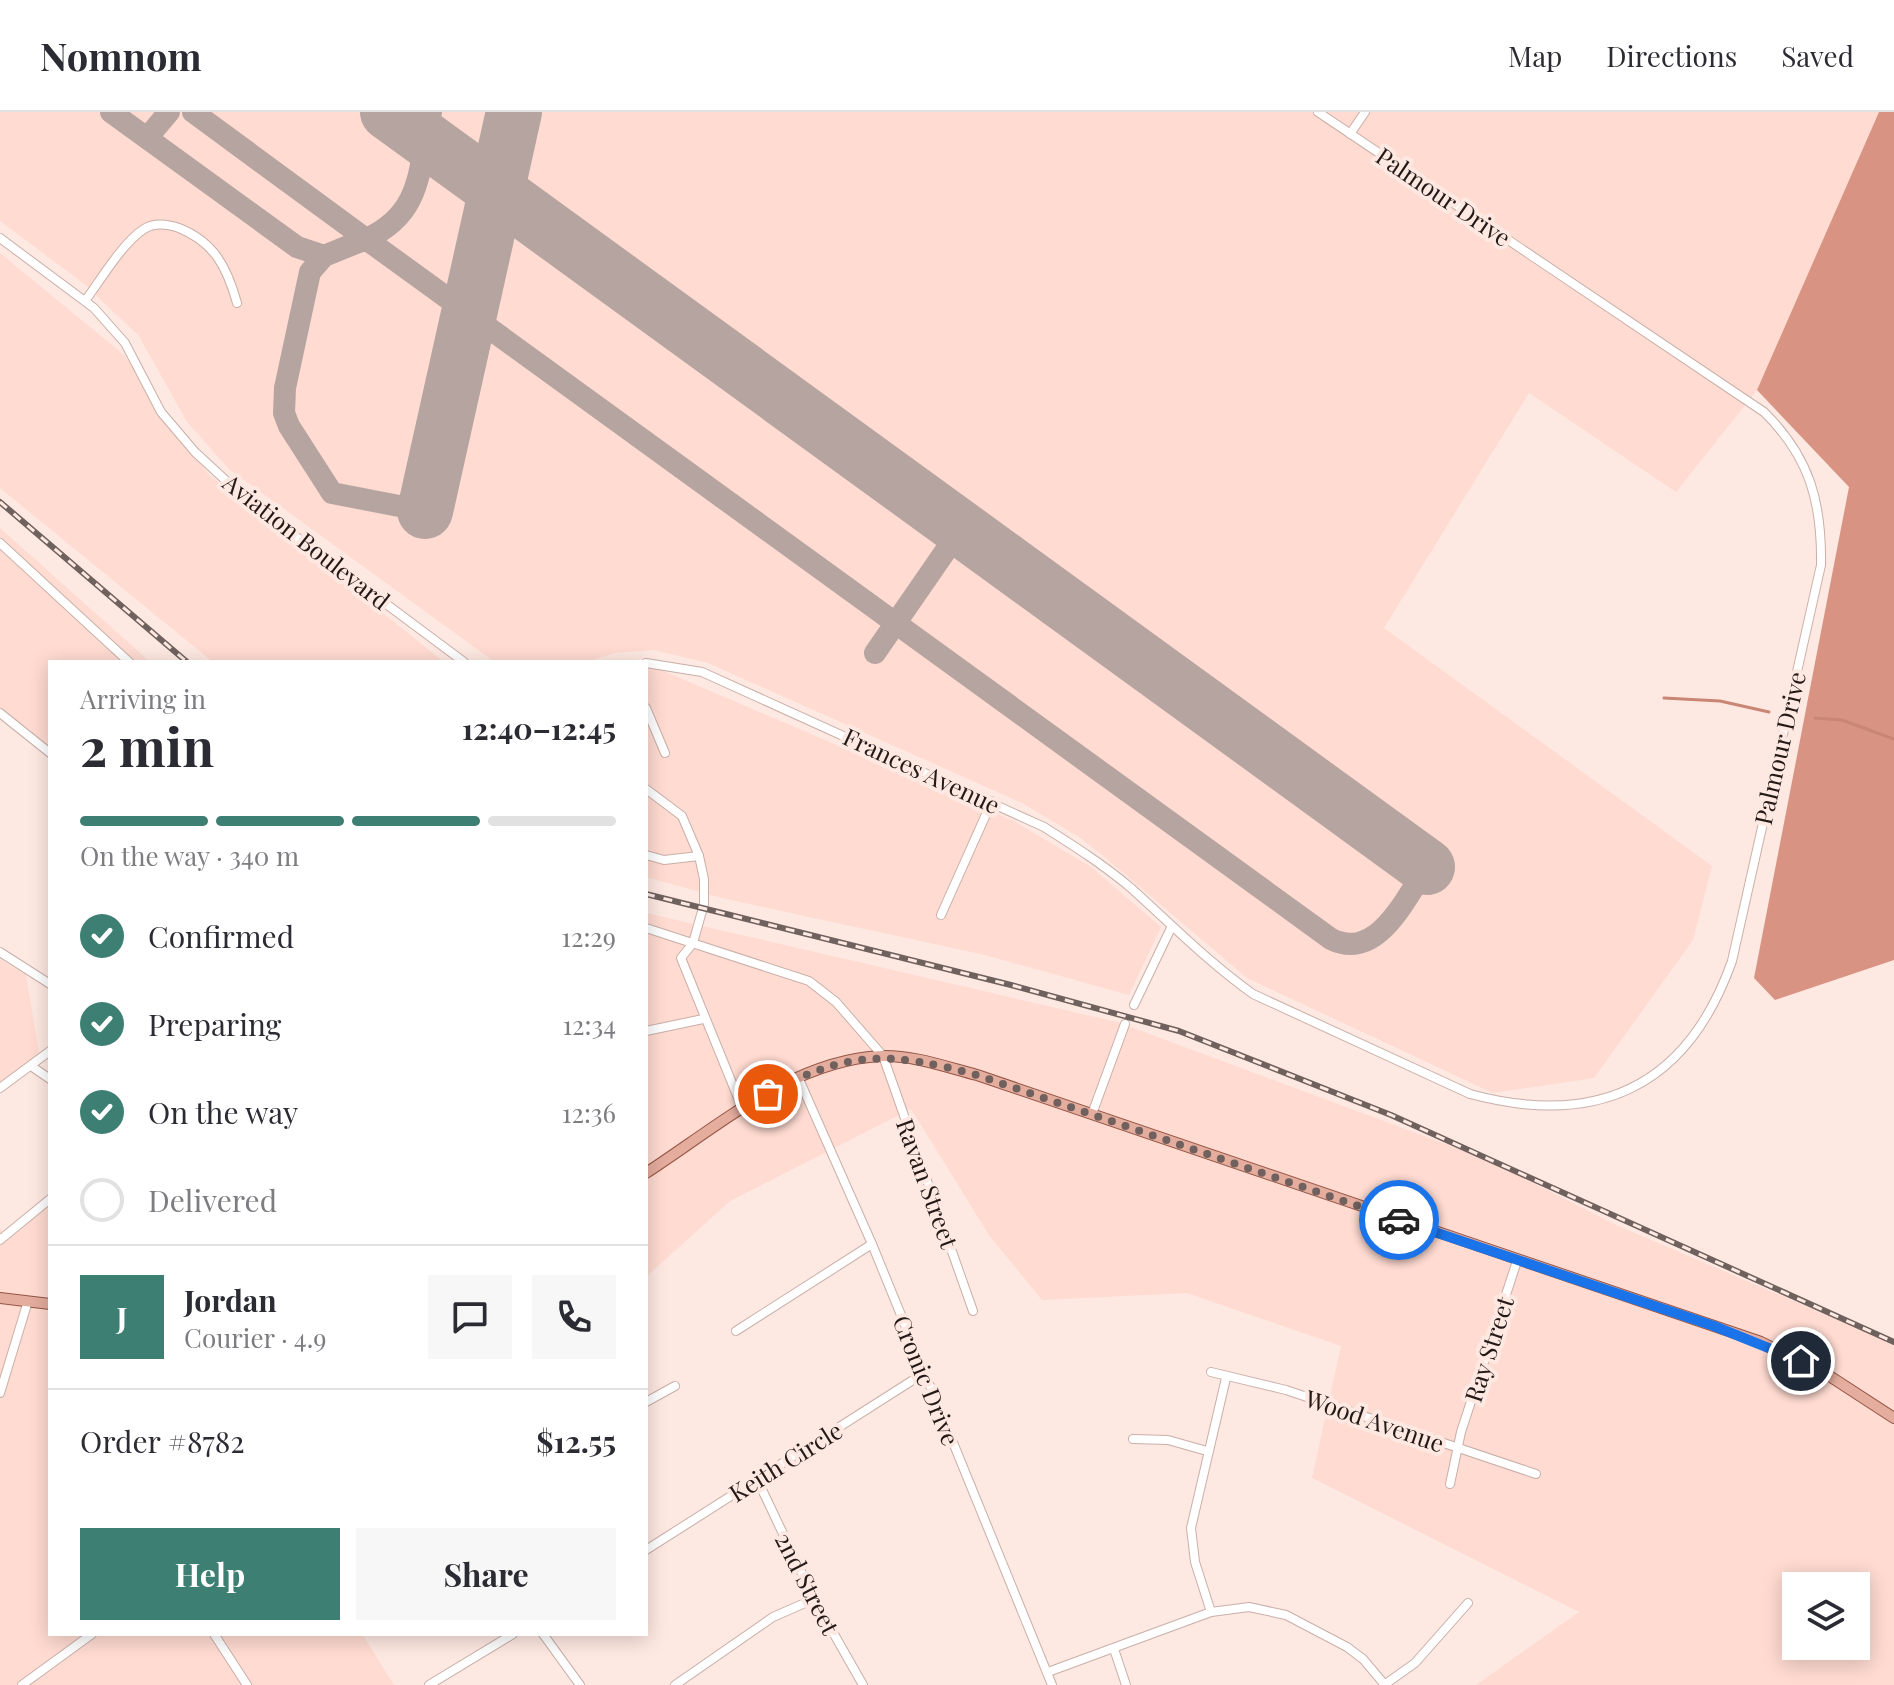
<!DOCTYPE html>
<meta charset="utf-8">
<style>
:root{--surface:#fff;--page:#f7f7f7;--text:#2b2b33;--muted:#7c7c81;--line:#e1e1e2;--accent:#3d8073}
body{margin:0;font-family:"Playfair Display",serif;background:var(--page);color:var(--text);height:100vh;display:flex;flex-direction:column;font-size:30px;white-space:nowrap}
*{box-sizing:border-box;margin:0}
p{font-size:26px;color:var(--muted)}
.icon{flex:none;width:44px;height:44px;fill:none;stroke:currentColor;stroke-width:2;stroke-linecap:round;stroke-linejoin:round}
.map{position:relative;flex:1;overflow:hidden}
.panel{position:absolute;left:48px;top:548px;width:600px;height:976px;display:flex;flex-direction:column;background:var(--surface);border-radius:0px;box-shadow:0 4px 20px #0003}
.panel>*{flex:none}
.buttons{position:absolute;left:1782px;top:1460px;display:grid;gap:16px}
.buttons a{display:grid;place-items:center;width:88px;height:88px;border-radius:0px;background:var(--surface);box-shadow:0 4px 20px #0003;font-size:40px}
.pin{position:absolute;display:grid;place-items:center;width:68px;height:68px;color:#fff;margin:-34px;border:4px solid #fff;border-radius:50%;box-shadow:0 2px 8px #0007}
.courier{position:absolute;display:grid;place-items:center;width:80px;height:80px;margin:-40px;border:6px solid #1a73e8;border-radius:50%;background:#fff;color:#222;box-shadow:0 2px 10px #0007}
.head em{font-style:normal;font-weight:700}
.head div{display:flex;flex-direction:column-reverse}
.head{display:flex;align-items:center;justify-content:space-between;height:136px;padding:0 32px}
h1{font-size:52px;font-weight:700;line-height:60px}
.bar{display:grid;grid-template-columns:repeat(4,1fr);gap:12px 8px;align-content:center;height:96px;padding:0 32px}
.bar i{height:10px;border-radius:6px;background:var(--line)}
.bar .active{background:var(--accent)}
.bar p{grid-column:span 4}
.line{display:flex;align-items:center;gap:20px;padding:0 32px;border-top:2px solid var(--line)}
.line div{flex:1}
.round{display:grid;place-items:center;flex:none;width:84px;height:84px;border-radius:0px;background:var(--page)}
ol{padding:0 32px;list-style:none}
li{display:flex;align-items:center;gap:24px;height:88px}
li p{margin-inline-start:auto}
li .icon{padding:8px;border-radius:50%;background:var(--accent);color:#fff;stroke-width:4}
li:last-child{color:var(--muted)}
li i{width:44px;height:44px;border:4px solid var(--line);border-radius:50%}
.primary-button{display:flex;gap:16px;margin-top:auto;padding:16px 32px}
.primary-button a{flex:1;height:92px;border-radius:0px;background:var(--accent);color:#fff;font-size:32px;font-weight:700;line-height:92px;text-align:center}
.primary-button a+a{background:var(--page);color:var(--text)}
header{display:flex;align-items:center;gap:48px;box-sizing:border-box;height:112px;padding:0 40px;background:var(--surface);border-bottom:2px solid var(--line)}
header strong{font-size:38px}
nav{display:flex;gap:44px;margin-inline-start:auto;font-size:28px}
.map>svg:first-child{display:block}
.built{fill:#ffdbd1;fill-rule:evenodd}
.forest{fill:#d89382}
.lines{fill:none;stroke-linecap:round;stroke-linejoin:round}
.stream{stroke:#c98674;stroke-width:3}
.taxiway{stroke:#b6a4a0;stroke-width:22}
.runway{stroke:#b6a4a0;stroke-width:56}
.minor-casing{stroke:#c9afa8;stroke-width:10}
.major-casing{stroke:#955545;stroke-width:12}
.minor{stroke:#fff;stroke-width:8}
.major{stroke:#e4ad9e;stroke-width:10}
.rail-casing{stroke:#6f615d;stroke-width:6}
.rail{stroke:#fee8e2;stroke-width:3;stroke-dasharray:9;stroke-linecap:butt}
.done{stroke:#70615e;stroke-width:8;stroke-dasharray:0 14.4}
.route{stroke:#1a73e8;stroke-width:10}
.labels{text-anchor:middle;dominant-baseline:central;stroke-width:8;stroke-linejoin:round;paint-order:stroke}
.street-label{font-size:24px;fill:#231917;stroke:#fee8e2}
</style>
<header>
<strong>Nomnom</strong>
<nav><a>Map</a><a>Directions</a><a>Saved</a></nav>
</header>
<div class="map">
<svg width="1894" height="1573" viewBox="0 0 1894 1573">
<rect width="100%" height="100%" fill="#fee8e2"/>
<g class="built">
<path d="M0,0H1879L1757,278L1676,380L1529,281L1384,516L1712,754L1693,828L1594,966L1493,981L1247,866L1107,747L1079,725L1022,691L708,551L654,538L615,541L586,550L492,548L229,357L187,310L139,224L83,171L0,109Z"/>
<path d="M0,141L124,243L208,362L444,550H213L0,376Z"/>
<path d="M0,416L150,550H50V639L0,604Z"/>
<path d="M652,554L1014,709L1091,755L1161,815L1129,883L985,843L726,787L646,765V557Z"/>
<path d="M646,801L1117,910L1486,1047L1616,1113L1894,1232V1573H1476L1579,1500L1312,1366L1341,1234L1187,1181L1042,1188L989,1123L911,997L730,1089L646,1165ZM1796,1474H1856V1534H1796Z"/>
<path d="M0,847L26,863L39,942L0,976Z"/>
<path d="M50,1091V1522H362L394,1573H0V1116L6,1125Z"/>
</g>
<path class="forest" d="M1879,0H1894V848L1775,888L1754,866L1849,375L1757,278Z"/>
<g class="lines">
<g class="stream">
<path d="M1664,586L1720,589L1769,600"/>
<path d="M1815,606L1842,608L1894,627"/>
</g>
<g class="taxiway">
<path d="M111,0L297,135L324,144"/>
<path d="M193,0L366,127C424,101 418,56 431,0"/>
<path d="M147,26L169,0"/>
<path d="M425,399L332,381L289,314L284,301L285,276L310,160L324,144L366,127L1331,827C1378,850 1405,786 1427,755"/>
<path d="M875,541L960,418"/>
</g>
<g class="runway">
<path d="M388,0L1427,755"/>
<path d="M425,399L514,0"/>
</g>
<g class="minor-casing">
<g id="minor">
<path d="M1350,22L1365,0"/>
<path d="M0,126L94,196L125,231L161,300L195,340L248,389L464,550"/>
<path d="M85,189C100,169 123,130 144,117C155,110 167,112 179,116C214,130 227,155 237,191"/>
<path d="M0,431L129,550"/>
<path d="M646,551L702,560L1044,715C1074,734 1104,753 1131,776C1171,812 1208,850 1253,882L1470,982C1597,1016 1687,976 1732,849L1821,453C1822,391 1810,345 1764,300L1318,0"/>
<path d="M646,596L665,641"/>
<path d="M0,601L50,641"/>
<path d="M646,677L682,704L699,744L704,767V792L693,831L681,846L743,998"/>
<path d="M646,743L664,748L699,744"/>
<path d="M941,803L992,689"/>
<path d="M646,816L809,869L836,890L883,944L973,1199"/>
<path d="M0,840L50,872"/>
<path d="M1134,893L1171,816"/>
<path d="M646,919L703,907"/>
<path d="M31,954L50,967"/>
<path d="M798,965L872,1132L1052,1573"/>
<path d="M0,976L50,939"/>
<path d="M1092,1002L1125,912"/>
<path d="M0,1128L50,1087"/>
<path d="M736,1219L872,1132"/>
<path d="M1211,1260L1286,1278L1536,1362"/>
<path d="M0,1281L28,1189"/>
<path d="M646,1290L675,1274"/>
<path d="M1133,1327L1168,1328L1207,1339"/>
<path d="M757,1367L814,1487L863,1573"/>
<path d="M1450,1372L1461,1320L1517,1149"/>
<path d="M646,1438L924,1261"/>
<path d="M1211,1500L1195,1450L1191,1416L1226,1266"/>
<path d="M214,1522L247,1573"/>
<path d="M543,1522L580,1573"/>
<path d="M1114,1537L1126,1573"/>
<path d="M1048,1560L1211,1500L1249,1495L1286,1503L1347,1535L1363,1547L1385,1573"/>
<path d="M22,1573L92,1522"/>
<path d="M429,1573L513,1522"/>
<path d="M675,1573L773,1505L814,1487"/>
<path d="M1384,1573L1415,1551L1468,1491"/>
</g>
</g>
<g class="major-casing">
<g id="major">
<path d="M646,1061C717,1015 793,948 881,944C914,943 946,955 977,963L1761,1230L1831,1265L1894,1306"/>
<path d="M0,1186L50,1192"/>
</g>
</g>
<use href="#minor" class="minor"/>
<use href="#major" class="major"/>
<g class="rail-casing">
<g id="rail">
<path d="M0,390L187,550"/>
<path d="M646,782L1011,873L1179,919L1391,1003L1894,1230"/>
</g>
</g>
<use href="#rail" class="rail"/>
</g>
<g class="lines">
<path class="done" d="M768,982C849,937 891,940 977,963L1399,1108"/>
<path class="route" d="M1399,1108L1714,1214L1801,1249"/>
</g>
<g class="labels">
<g class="street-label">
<text transform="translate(1444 84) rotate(34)">Palmour Drive</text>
<text transform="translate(307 429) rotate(38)">Aviation Boulevard</text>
<text transform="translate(1779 636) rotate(-77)">Palmour Drive</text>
<text transform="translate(922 658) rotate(25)">Frances Avenue</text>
<text transform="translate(928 1071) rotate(70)">Ravan Street</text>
<text transform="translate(1488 1237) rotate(-72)">Ray Street</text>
<text transform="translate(927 1268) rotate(68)">Cronic Drive</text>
<text transform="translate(1375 1308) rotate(19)">Wood Avenue</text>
<text transform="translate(785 1349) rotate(-32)">Keith Circle</text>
<text transform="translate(808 1471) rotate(63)">2nd Street</text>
</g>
</g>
</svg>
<div class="buttons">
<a><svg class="icon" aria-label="layers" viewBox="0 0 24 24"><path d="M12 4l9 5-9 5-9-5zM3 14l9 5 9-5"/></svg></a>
</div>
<div class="pin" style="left:768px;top:982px;background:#ea580c"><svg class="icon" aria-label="bag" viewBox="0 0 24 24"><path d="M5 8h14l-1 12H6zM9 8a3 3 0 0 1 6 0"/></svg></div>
<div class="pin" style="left:1801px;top:1249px;background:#1f2937"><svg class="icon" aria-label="home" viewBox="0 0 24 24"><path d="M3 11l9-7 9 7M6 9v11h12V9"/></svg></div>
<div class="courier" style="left:1399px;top:1108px"><svg class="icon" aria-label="car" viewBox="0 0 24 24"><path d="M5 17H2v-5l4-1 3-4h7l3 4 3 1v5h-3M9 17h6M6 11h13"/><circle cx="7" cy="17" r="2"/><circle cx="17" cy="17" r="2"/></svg></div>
<section class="panel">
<div class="head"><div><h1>2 min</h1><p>Arriving in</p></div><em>12:40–12:45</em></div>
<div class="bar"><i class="active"></i><i class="active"></i><i class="active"></i><i></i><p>On the way · 340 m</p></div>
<ol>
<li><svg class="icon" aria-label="check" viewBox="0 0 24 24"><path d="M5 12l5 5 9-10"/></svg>Confirmed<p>12:29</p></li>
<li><svg class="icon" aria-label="check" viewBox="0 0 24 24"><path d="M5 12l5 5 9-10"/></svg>Preparing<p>12:34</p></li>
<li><svg class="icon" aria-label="check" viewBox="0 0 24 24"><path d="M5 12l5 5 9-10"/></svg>On the way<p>12:36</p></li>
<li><i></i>Delivered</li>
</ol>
<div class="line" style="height:144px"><b class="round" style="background:var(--accent);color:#fff">J</b><div><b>Jordan</b><p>Courier · 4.9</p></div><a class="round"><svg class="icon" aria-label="chat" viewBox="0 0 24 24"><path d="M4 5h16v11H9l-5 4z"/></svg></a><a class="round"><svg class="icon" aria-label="phone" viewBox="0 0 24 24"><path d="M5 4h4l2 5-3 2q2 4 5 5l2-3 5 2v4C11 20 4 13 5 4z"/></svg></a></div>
<div class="line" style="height:104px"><div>Order #8782</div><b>$12.55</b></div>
<div class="primary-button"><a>Help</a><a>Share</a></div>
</section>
</div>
